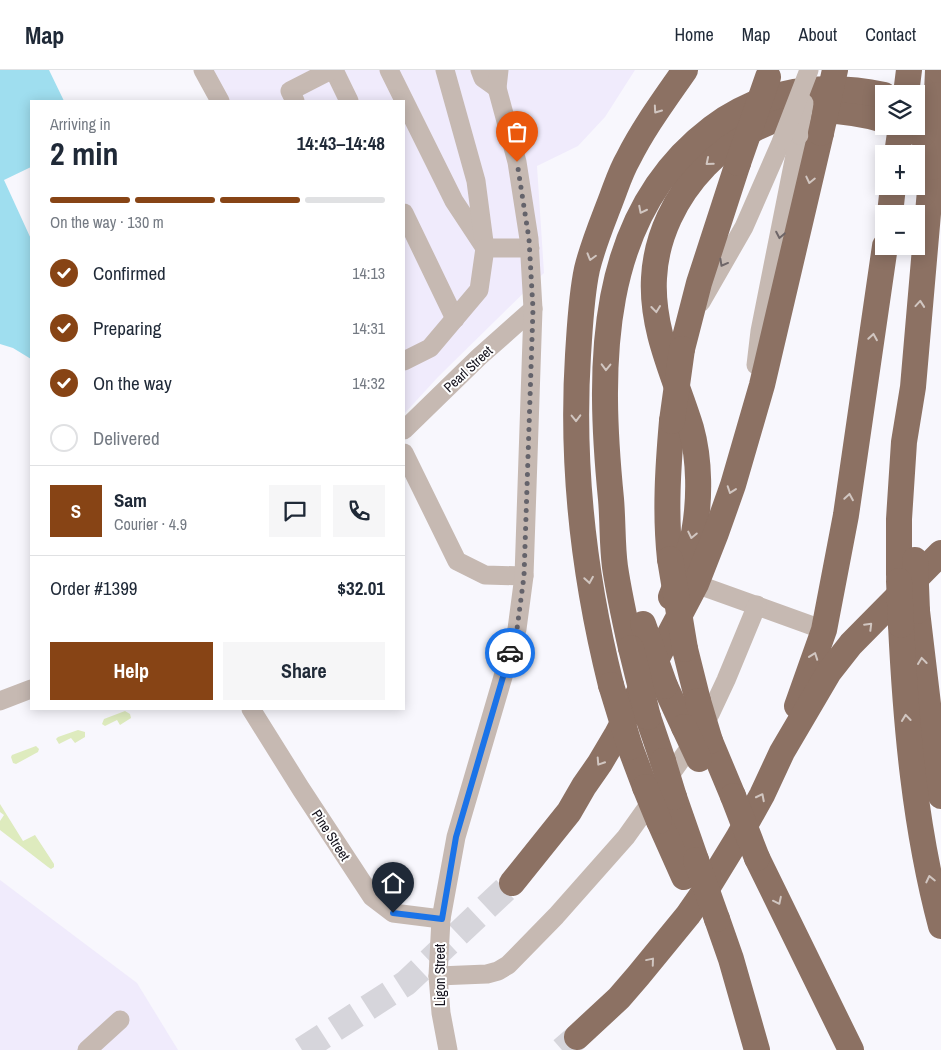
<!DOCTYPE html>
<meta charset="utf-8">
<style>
:root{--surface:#fff;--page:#f6f6f7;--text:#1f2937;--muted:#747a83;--line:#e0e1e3;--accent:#874415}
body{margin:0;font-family:"Archivo Narrow",sans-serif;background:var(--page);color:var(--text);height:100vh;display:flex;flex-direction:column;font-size:19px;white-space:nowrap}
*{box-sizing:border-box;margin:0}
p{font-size:16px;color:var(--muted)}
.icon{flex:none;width:28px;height:28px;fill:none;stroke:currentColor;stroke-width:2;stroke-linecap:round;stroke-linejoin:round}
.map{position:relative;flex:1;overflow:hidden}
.panel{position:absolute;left:30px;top:30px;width:375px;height:610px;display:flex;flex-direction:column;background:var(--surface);border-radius:0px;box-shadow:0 2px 12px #0003}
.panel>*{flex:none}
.tools{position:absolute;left:875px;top:15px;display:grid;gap:10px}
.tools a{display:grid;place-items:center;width:50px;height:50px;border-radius:0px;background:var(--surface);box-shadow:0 2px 12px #0003;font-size:25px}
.pin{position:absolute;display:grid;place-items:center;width:42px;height:42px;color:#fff;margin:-51px -21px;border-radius:50% 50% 50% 0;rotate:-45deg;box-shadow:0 0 5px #0007}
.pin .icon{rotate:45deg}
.courier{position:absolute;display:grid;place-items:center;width:50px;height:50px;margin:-25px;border:4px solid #1a73e8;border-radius:50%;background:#fff;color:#222;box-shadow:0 1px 6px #0007}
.headline em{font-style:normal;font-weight:700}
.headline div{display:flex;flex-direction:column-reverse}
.headline{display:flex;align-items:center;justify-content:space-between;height:85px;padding:0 20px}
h1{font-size:32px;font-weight:700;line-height:38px}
.bar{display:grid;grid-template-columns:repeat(4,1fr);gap:8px 5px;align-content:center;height:60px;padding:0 20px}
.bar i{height:6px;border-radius:4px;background:var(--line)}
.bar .current{background:var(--accent)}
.bar p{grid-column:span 4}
.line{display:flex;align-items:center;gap:12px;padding:0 20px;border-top:1px solid var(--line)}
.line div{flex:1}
.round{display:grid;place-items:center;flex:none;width:52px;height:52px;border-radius:0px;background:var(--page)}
ol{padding:0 20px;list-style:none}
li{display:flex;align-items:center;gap:15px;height:55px}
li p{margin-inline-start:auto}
li .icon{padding:5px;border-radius:50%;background:var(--accent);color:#fff;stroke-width:4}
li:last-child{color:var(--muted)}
li i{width:28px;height:28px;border:2px solid var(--line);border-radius:50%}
.primary-button{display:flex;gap:10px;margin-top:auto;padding:10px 20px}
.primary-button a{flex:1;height:58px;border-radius:0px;background:var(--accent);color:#fff;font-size:20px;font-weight:700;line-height:58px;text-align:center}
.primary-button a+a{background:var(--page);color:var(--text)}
header{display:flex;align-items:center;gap:30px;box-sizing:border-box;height:70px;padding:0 25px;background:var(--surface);border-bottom:1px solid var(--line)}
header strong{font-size:24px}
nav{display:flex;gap:28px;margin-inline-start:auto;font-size:18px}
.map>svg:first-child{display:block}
.industrial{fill:#f0ebfc}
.green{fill:#deebbe}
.water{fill:#9fdeef}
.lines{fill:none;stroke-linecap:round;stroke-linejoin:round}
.highway-tunnel{stroke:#d6d5db;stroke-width:26;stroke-dasharray:26 13;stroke-linecap:butt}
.minor{stroke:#c6b9b2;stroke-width:19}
.highway{stroke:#8c7163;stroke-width:26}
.minor-bridge{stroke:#c6b9b2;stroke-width:19}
.highway-bridge{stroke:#8c7163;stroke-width:26}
.oneway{stroke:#d1c6c1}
.oneway2{stroke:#6e6668}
.done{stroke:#64636b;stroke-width:5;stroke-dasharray:0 9}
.route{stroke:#1a73e8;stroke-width:6}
.labels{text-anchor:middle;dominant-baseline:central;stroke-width:4;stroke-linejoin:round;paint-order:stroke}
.street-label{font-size:14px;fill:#15131d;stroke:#fff}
</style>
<header>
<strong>Map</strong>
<nav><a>Home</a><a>Map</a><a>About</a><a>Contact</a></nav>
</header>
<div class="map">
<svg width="941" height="980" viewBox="0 0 941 980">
<rect width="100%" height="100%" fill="#f8f7fd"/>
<g class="industrial">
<path d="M206,0H635L605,47L578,76L537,96L544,203L438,307L404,344V31H222Z"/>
<path d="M0,810L137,913L178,980H0Z"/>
</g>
<g class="green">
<path d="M125,641L130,644L131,648L120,655L117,650L105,656L102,654L104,649Z"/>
<path d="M78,660L85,662V667L75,673L71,668L59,674L56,669L58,667Z"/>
<path d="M36,676L39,679L38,682L16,694L13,693L11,687L12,685Z"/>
<path d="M0,734L23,771L35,765L54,794V797L51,799L48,797L0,760V751L4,745L0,742Z"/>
</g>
<path class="water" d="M0,0H49L64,31H31V97L4,110L31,169V289L13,278L0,274Z"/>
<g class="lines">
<g class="highway-tunnel">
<path d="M302,980L406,913L512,813"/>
<path d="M562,980L577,967"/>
</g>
<g class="minor">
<path d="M203,0L220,31"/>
<path d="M334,0L349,31"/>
<path d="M389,0L454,131L485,178"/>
<path d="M445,0L476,111L484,172"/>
<path d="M480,0L483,8L497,18"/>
<path d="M295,31L290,21L331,0"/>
<path d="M404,143L455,249"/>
<path d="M701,232L744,157L782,70"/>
<path d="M404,291L430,278L479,220L485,178H530"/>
<path d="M756,295L760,261L799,65"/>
<path d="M404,360L479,287L533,239"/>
<path d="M404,383L457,491L485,505L524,506"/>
<path d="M696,514L824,560"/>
<path d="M0,631L31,619"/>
<path d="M251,639L301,719L372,827L393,843L441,849"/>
<path d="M438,906L487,904L498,901L508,895L556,846L626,767L700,663L711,642L726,610L757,535"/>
<path d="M87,980L120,950"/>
<path d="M448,980L441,943L438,906L441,849L456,767L517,559L524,506L533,239L529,169L517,92L497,18L499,0"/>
</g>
<g class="highway">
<path d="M906,24L909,0"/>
<path d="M937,25L938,0"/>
<path d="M916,36L941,49"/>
<path d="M903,56L915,61L941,78"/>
<path d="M897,84L901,56"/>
<path d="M890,144L893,116"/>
<path d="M682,279L699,213L738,93"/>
<path d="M670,489C665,443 668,397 672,351"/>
<path d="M899,505V449L904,372L913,317L932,97"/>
<path d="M671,527C679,506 689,485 694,463C700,430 700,390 691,358C676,309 651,261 654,208C658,125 732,47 817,41C839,40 863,44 884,50"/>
<path d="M917,541L932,668L941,726"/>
<path d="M901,555C906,657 915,758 941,856"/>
<path d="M631,578C625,551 619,524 615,497C612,474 613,452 611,429C598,297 596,146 712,58C764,19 822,12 884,25"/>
<path d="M685,579L698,631"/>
<path d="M611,615C584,507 571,397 578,285C580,256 581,227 587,199C593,174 603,151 612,127C617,114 621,101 628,89C644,57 665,29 685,0"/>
<path d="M665,616L684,657"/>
<path d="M797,636L824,560L846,445L885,176"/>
<path d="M648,647L663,691"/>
<path d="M710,671L733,726"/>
<path d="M630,677L645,717"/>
<path d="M674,727L696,790"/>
<path d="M659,751L684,807"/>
<path d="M757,788L851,980"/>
<path d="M512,813L569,742L584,716L600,693L616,666L696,514L716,463L733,415L762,315L821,63"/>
<path d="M717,849L731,889L757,980"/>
<path d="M577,967L619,928L638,906L688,845L711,812L738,768L762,725L782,682L829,602L851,574L941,483"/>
</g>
<g class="minor-bridge">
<path d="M799,65L804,33"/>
<path d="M782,70L809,0"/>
</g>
<g class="highway-bridge">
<path d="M821,63L835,0"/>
<path d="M738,93L768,7"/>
<path d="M932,97L937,25"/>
<path d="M672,351L682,279"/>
<path d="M670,489L685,579"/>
<path d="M915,490L917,541"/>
<path d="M899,511L901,555"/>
<path d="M643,554L665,616"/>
<path d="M631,578L648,647"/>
<path d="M611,615L630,677"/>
<path d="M698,631L710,671"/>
<path d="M684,657L699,689"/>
<path d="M663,691L674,727"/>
<path d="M645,717L659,751"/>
<path d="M733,726L757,788"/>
<path d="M696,790L717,849"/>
</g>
</g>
<defs><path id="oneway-chevron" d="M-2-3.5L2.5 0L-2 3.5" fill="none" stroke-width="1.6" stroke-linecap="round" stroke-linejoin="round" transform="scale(1.25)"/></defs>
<g class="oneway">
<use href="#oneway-chevron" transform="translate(657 40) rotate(125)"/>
<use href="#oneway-chevron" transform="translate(709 92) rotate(140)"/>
<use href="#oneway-chevron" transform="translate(810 110) rotate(103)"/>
<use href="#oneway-chevron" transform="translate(642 140) rotate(117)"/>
<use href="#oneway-chevron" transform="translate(591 187) rotate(106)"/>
<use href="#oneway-chevron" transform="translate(920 234) rotate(-85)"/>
<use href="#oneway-chevron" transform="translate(656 239) rotate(83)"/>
<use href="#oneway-chevron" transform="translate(873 267) rotate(-81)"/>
<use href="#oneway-chevron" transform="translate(606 297) rotate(91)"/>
<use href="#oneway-chevron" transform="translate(576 348) rotate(89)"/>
<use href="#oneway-chevron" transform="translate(731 420) rotate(109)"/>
<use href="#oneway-chevron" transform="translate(849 427) rotate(-81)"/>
<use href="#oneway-chevron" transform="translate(692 465) rotate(102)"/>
<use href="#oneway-chevron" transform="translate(589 510) rotate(81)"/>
<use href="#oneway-chevron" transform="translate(869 556) rotate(-45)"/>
<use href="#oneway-chevron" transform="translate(814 586) rotate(-70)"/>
<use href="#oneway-chevron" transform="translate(922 591) rotate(-97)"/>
<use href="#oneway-chevron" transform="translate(906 648) rotate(-96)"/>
<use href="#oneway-chevron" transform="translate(600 692) rotate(123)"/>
<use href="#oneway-chevron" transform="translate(761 727) rotate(-63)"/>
<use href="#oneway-chevron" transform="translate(930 809) rotate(-103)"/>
<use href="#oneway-chevron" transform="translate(778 831) rotate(64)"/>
<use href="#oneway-chevron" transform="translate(651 891) rotate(-50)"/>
</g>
<g class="oneway2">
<use href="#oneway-chevron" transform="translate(780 165) rotate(101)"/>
<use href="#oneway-chevron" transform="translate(723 193) rotate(119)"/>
</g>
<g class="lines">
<path class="done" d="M510,583L517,559L524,506L533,239L529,169L517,92"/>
<path class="route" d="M393,843L442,849L456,767L510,583"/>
</g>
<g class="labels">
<g class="street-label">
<text transform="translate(468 299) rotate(-43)">Pearl Street</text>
<text transform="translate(331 765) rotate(57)">Pine Street</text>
<text transform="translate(440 905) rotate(-90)">Ligon Street</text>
</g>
</g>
</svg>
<div class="tools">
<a><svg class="icon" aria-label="layers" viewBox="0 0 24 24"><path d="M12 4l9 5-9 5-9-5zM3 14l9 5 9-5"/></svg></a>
<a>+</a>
<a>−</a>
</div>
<div class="pin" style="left:517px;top:92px;background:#ea580c"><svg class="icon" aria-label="bag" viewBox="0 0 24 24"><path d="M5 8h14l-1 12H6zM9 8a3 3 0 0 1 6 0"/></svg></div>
<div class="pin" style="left:393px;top:843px;background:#1f2937"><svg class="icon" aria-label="home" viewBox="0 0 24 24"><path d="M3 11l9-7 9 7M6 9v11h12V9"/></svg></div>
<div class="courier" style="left:510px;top:583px"><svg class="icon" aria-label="car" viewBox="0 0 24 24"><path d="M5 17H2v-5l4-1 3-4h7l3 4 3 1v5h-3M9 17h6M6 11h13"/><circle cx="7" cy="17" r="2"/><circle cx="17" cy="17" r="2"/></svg></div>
<section class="panel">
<div class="headline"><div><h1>2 min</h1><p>Arriving in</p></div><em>14:43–14:48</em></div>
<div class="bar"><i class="current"></i><i class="current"></i><i class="current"></i><i></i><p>On the way · 130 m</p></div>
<ol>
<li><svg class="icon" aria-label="check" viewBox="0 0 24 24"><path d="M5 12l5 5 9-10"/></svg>Confirmed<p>14:13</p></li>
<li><svg class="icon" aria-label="check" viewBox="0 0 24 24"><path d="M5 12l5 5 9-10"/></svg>Preparing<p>14:31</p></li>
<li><svg class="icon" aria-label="check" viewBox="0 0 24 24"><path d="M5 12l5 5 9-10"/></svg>On the way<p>14:32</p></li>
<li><i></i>Delivered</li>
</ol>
<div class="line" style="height:90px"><b class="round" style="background:var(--accent);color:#fff">S</b><div><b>Sam</b><p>Courier · 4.9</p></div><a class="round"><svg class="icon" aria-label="chat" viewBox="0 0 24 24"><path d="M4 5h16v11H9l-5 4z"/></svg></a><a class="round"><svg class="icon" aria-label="phone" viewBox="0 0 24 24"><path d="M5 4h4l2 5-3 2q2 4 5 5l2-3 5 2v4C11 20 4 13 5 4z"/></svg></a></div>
<div class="line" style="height:65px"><div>Order #1399</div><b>$32.01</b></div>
<div class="primary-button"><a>Help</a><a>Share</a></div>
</section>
</div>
